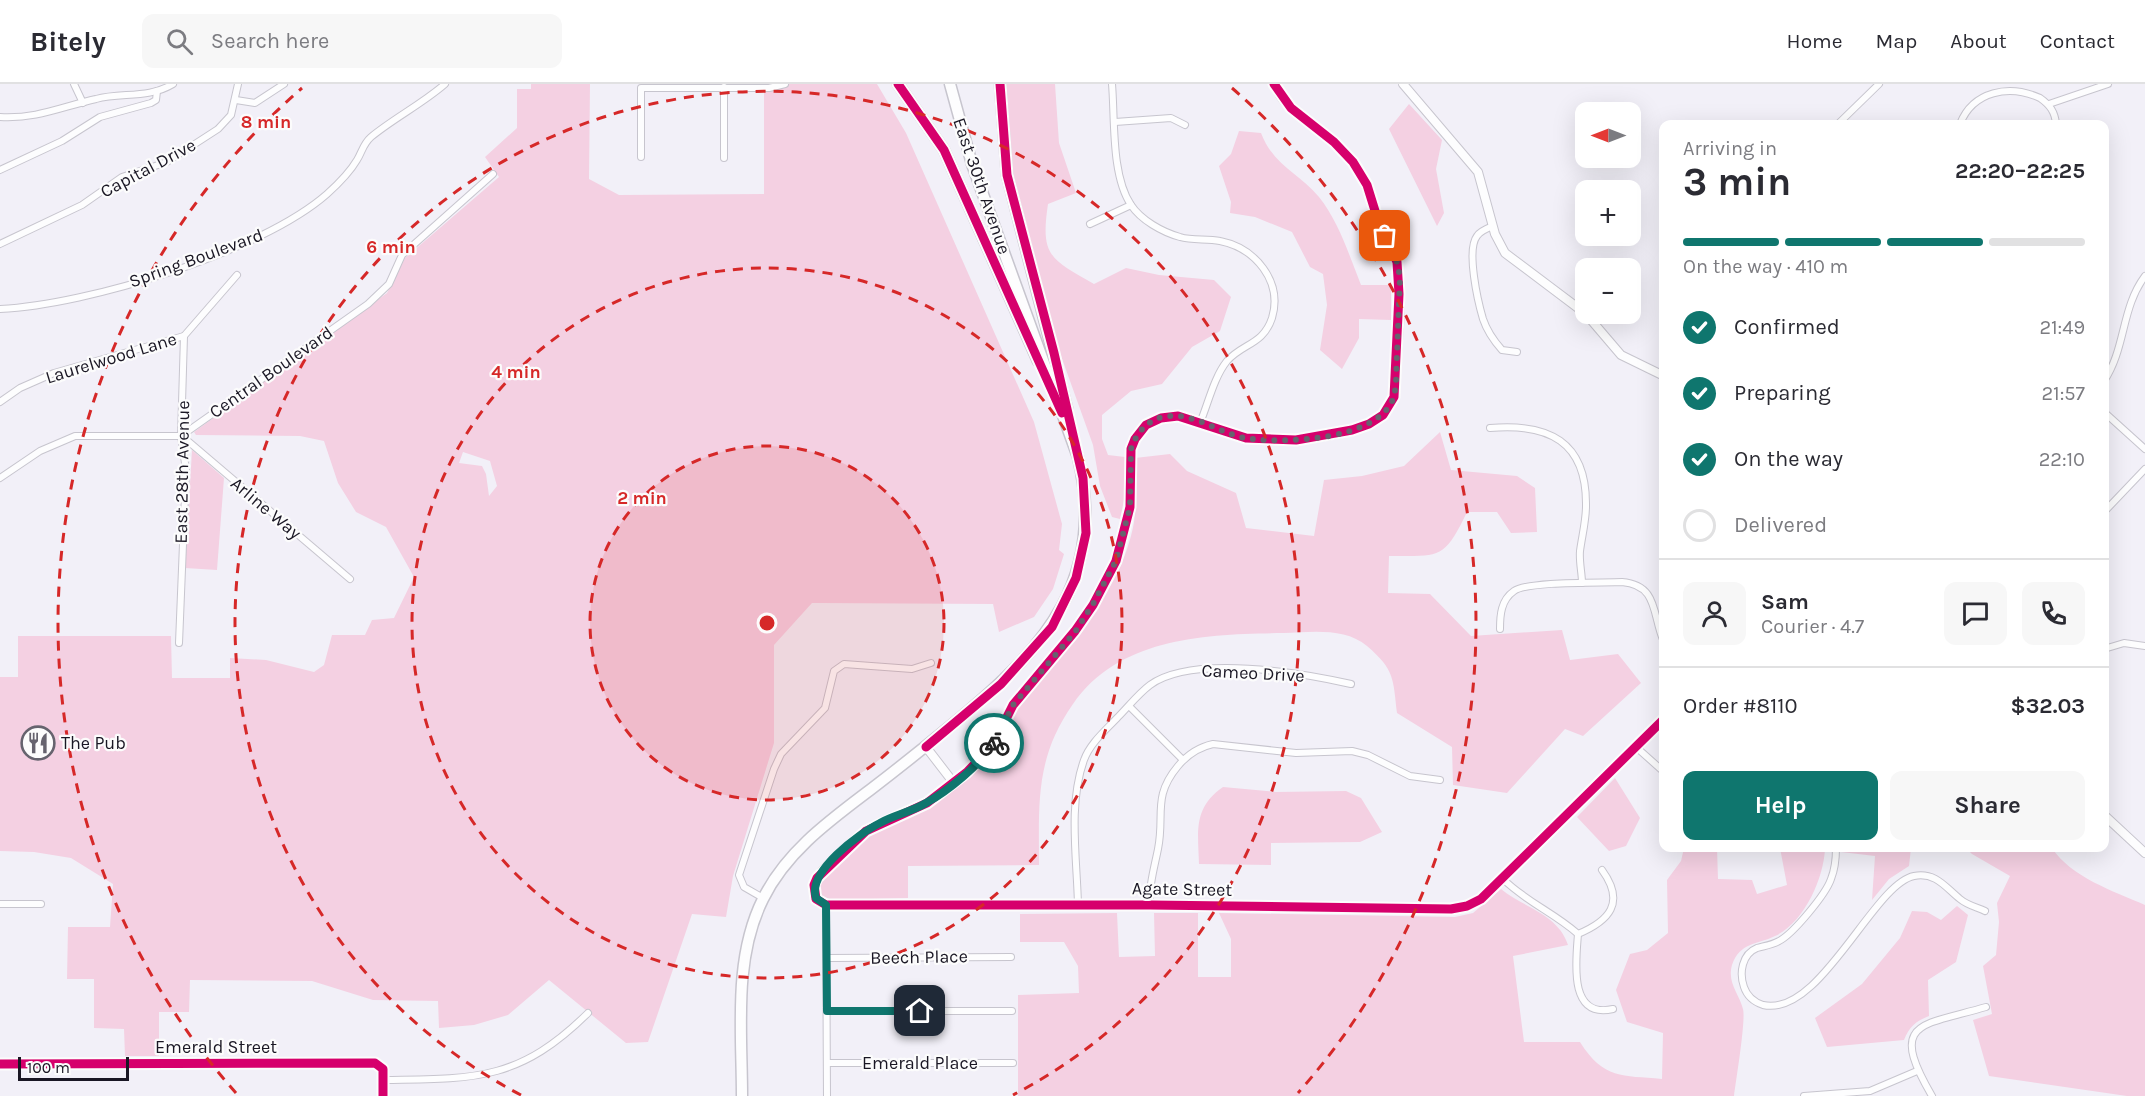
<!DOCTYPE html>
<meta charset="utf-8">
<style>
:root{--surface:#fff;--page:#f7f7f7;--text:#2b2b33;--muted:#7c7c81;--line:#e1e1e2;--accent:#0f766e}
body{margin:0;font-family:Karla,sans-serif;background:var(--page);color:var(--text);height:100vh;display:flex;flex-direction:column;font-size:22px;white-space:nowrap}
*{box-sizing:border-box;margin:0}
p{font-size:20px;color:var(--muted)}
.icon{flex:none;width:33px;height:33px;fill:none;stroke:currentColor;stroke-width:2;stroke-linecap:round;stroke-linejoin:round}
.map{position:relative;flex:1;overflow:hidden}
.details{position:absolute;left:1659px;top:36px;width:450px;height:732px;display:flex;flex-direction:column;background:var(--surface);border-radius:12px;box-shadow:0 6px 24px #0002}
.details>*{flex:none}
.needle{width:39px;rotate:270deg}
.buttons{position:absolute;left:1575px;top:18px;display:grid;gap:12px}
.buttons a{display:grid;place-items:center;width:66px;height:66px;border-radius:12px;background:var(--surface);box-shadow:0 6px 24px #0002;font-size:30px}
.scale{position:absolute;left:18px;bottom:15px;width:111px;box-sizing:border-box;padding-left:6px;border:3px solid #1a1724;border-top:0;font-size:16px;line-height:21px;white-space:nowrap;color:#1a1724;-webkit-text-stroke:4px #fcfcfc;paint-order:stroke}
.pin{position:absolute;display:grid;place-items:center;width:51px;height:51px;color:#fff;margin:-26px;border-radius:12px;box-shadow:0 3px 9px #0006}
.courier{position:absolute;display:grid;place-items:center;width:60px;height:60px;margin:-30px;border:4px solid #0f766e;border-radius:50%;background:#fff;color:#222;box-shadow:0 2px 8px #0007}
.summary em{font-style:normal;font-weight:700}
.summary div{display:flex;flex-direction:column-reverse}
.summary{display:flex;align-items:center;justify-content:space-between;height:102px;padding:0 24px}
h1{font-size:39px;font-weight:700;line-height:45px}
.bar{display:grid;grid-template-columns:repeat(4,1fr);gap:9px 6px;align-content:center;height:72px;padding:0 24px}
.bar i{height:8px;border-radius:4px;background:var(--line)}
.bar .selected{background:var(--accent)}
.bar p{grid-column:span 4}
.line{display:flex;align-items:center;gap:15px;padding:0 24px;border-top:2px solid var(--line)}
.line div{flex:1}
.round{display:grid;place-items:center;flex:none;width:63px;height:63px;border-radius:12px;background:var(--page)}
ol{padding:0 24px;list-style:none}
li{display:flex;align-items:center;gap:18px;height:66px}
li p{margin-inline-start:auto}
li .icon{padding:6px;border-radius:50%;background:var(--accent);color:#fff;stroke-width:4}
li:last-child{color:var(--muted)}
li i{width:33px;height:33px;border:3px solid var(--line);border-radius:50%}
.action{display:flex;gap:12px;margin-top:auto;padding:12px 24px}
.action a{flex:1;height:69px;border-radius:12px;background:var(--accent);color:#fff;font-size:24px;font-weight:700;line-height:69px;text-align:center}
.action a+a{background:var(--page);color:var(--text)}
header{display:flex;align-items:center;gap:36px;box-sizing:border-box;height:84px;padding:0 30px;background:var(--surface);border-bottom:2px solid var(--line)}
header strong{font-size:28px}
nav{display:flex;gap:33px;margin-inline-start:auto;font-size:21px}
.search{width:420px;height:54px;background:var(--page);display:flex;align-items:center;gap:15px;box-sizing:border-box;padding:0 21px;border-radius:12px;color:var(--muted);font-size:22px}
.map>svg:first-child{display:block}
.green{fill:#f4d0e2;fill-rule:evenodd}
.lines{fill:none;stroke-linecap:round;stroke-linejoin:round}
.minor-casing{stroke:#c7c5ce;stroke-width:8}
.tertiary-casing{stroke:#c7c5ce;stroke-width:10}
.primary-casing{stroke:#c7c5ce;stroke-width:13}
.minor{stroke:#fdfdfe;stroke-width:6}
.tertiary{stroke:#fdfdfe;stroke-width:8}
.primary{stroke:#fdfdfe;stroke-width:10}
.cycleway-casing{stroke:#fcfcfc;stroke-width:13}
.cycleway{stroke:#d6006c;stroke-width:9}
.done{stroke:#66636e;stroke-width:6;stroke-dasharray:0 10.8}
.route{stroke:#0f766e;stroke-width:8}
.ring{fill:none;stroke:#d62828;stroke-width:3;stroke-dasharray:10 8}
.labels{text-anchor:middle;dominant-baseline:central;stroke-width:4.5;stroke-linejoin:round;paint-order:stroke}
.street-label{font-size:18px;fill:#1a1724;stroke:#fcfcfc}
.poi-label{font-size:18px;fill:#1a1724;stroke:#fcfcfc;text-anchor:start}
.centre{fill:#d62828;stroke:#fcfcfc;stroke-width:3}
.ring-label{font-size:18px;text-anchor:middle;font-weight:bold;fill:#d62828;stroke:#fcfcfc;stroke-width:4.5;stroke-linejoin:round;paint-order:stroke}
</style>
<header>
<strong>Bitely</strong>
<div class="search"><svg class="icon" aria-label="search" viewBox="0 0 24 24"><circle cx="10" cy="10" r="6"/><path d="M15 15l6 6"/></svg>Search here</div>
<nav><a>Home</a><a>Map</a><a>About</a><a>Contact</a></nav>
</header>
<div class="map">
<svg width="2145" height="1012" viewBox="0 0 2145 1012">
<rect width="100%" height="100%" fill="#f2f0f8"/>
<g class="green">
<path d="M531,0H590L589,95L619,111L764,110V0H877L906,49L1034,338L1062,440L1059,466L1064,470L1053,505L1034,533L999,548L993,520L812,519L774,561V659L733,792L726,833L692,830L648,958L626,959L549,896L508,931L474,941L439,944L438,917L373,916L312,897L190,896L189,928H159V972H125L124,945L94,944V895H67L68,843H110L113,800L71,774L34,768L0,767V593H18V552H171L172,594H230V574L266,576L314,588L324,581L332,551H365L372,536L394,534L414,493L386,443L356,428L338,399L324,357L300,352L196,351L194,348L387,209L405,174L499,93L485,73L517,44V5H531ZM463,368L490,377L497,402L489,412L486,390L482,382L459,379Z"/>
<path d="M1006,0H1055L1059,59L1076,109L1048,120C1040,173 1051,175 1094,200L1126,184L1159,191L1214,196L1231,213L1220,247L1192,263L1162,300L1131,307L1102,331V355L1108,371L1125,373L1124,416L1120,435L1112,433L1100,402L1093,361L1056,258L1014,99L1007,42Z"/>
<path d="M1409,20L1442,56L1436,85L1444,129L1437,142L1389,45Z"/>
<path d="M1239,47L1261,49C1273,81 1299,89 1319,113C1339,138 1349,171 1361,201H1391V236L1359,235V254L1342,285L1320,266L1327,221L1323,190L1310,183L1292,148L1255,133L1230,129L1231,118L1219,82L1231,70Z"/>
<path d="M1440,348L1451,386L1517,392L1535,404L1537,448L1511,449L1497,428H1467C1444,476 1440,472 1389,472L1388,509L1430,510L1471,552L1562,546L1570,576L1618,570L1641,599L1583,652L1565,645L1507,709L1453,701L1452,663L1397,629C1393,595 1395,586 1367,562C1345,543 1310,548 1284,549C1209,550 1120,552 1073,620C1035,674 1039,719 1039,781L908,782V814L833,816L821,812C806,771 946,710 973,688C995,669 1001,642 1018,620C1063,565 1121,512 1134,438C1137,418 1135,395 1135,374L1170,370L1187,387L1236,409L1246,444L1314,452L1324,396L1362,392L1404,382Z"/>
<path d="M192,366L224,394L217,486L185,484Z"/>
<path d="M1615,694L1640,734L1626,762L1609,767L1577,733Z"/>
<path d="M1223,703L1276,708L1346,707L1361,714L1382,748L1360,758L1271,759V781L1199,780C1198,747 1193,724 1223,703Z"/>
<path d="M1684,764H1717L1718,795L1752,796L1757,810L1787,801L1780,764H1825C1824,794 1804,839 1775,852C1757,861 1740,858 1732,881C1727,899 1739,909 1743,925C1746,936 1736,996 1734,1012H1018V911L1079,909L1078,882L1064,858H1020V830L1117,829L1119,873L1155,872L1154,829H1198V893H1231V855L1219,829L1455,833L1473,829L1501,805C1524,824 1558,830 1568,861L1513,872L1524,958H1580C1604,996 1622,991 1662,995L1663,949L1627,938L1616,906L1630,870L1647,866L1668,849L1667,796L1681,777Z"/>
<path d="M1840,764H1911L1909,782L1889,795L1872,816L1875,772L1841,768Z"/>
<path d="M1966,764H2016L2020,767L2028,764H2052C2071,793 2113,807 2145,821V1012H2127L1989,992L1973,936L1992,930L1983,882L1996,871L1999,838L1997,819L2010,792L1972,770Z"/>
<path d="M1957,822L1968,831L1956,878L1928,896L1929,932C1916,937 1909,943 1904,956L1827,963L1815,934L1862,900L1900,854L1912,827L1927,828L1941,836Z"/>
</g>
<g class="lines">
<g class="minor-casing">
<g id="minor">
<path d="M74,0L83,19"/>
<path d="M1112,0C1115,35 1111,91 1131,121C1141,136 1162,148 1180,153C1193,157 1207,154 1220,157C1255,164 1283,197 1272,234C1263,261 1243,259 1227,277C1214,293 1208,320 1200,339"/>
<path d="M724,3V74"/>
<path d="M236,16L255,19L284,0"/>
<path d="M2049,20L2108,0"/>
<path d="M0,33C37,35 61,23 96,15C122,8 148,15 173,0"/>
<path d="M1115,38L1171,34L1185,41"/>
<path d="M1838,40L1879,0"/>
<path d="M1960,40C1973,7 2009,0 2040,14C2050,21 2055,28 2056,40"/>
<path d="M641,73V4H769L785,0"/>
<path d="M0,86L62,57L100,33L151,19L156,16L157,7"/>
<path d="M1090,140L1131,121"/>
<path d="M1493,142C1488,144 1480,147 1477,152C1466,166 1478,218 1483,235C1487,247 1494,257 1502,266L1517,268"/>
<path d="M0,160L82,121L122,93L167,78L218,45L231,31L238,0"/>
<path d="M0,225C87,221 261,168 327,110C337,101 350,88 357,76C362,68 363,60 371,53C394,34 422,20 445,0"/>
<path d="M2104,297C2126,264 2121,224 2145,192"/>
<path d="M0,318L20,304L54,289L184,252L237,191"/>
<path d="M2104,328L2145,365"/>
<path d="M1490,344C1548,339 1587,357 1586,422C1586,437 1582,452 1580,467C1579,478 1582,489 1582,499"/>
<path d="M182,352L350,495"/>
<path d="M0,394L40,367L75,352H181L368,220L389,200L402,171L493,90"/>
<path d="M2104,428L2145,385"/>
<path d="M1500,545C1500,531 1501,516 1514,507C1528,497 1601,499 1622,498C1659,501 1652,532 1664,558"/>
<path d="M179,559L186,386L181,352L184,252"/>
<path d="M2104,565L2124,559L2145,562"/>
<path d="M1129,622L1183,676"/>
<path d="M1636,663L1664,688"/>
<path d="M953,698L986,670L1013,621L1059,569L1104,502L1116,477L1128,438L1131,365C1137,347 1150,333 1170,332C1194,330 1220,349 1243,353C1276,360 1360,357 1383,330C1392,320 1395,309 1396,297C1398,263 1403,226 1400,192C1398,176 1388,161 1382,146C1367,110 1365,89 1335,60C1317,42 1281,27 1274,0"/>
<path d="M1836,764C1836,774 1835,785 1831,795C1826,810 1793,850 1779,857C1772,861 1764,862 1757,864C1742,870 1739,889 1744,903C1747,912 1754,918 1763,921C1820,934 1873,800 1914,792C1936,788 1945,803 1960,815C1967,821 1976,823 1985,827"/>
<path d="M1602,786C1626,819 1609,837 1578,850C1576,877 1568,935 1613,925"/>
<path d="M1502,794C1526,818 1553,828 1578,850"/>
<path d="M763,814L744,803L739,791L774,685L781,670L825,624L834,587L844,580L912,585L931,579"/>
<path d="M0,820H41"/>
<path d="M826,821L827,1012"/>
<path d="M1078,821C1077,775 1068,720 1084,676C1090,659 1106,646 1118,633C1128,623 1138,610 1150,601C1193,570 1302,589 1351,600"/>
<path d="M1150,821C1149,801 1154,785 1158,765C1165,731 1152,713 1178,682C1188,670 1199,663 1213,660L1296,669L1352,667L1368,671L1410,692L1440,696"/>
<path d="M827,874L1011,873"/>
<path d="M827,927H1012"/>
<path d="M827,979H1013"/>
<path d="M0,980L375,979L383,985V1012"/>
<path d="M383,996C475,995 519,997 588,929"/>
<path d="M1804,1012L1870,1007L1917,987"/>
<path d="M1932,1012C1888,937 1920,942 1986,923"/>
</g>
</g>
<g class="tertiary-casing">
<g id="tertiary">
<path d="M1403,0L1478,88L1495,150L1505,169L1586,230L1621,271L1664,292"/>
<path d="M926,663L953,698L927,719L866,747L822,787L814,801L819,818L826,821H1150L1451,825L1467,822L1481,815L1664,635"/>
<path d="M2104,731L2145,769"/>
</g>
</g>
<g class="primary-casing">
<g id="primary">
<path d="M898,0L944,66L1038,277"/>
<path d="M1000,0L1007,91L1067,324"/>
<path d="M742,1012C742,947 733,875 763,815C786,768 829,737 870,706C900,683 930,659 959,635C1046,563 1107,493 1078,373L972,80L950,0"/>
</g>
</g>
<use href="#minor" class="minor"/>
<use href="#tertiary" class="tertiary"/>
<use href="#primary" class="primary"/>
<g class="cycleway-casing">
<g id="cycleway">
<path d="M898,0L944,66L1062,329"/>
<path d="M1274,0L1291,24L1334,58L1353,78L1367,101L1376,130L1397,178L1399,210L1394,313L1383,331L1369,340L1352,346L1296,356L1246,354L1178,332L1161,334L1146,341L1135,355L1131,365L1130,423L1116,477L1093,521L1075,547L1013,621L993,661L967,688L927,719L866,747L817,794L814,801L816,815L826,821H1150L1451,825L1467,822L1481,815L1664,635"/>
<path d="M926,663L1001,600L1052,543L1076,494L1086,449L1083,394L1054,269L1007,91L1000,0"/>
<path d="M0,980L375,979L383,985V1012"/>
</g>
</g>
<use href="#cycleway" class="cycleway"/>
</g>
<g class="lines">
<path class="done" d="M994,659L1013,621L1075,548L1093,520L1116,477L1130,423L1131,365C1137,347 1150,333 1170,332C1195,330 1220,349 1245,354C1282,360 1381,357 1394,312C1397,299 1396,284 1397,271C1398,245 1399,219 1400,193L1397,178L1385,152"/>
<path class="route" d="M920,927H827L826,821L816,814C807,788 858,750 880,739C894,731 911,728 926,719C948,707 981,680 994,659"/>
</g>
<circle cx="767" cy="539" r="177" fill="#d62828" fill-opacity=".12"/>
<g class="ring">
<circle cx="767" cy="539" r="177"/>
<circle cx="767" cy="539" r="355"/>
<path d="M521 1011A532 532 0 1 1 1013 1011"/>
<path d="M236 1009A709 709 0 0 1 302 4M1232 4A709 709 0 0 1 1298 1009"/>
</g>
<defs>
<g id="restaurant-ring" transform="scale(1.725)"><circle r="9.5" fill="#fcfcfc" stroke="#66636e" stroke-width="1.5"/><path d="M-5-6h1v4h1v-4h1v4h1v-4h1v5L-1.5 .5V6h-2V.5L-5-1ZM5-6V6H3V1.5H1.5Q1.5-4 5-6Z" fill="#66636e"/></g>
</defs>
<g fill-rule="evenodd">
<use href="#restaurant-ring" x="38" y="659"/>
</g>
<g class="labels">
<g class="street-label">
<text transform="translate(148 84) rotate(-28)">Capital Drive</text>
<text transform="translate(982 102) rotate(71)">East 30th Avenue</text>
<text transform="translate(196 174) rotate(-20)">Spring Boulevard</text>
<text transform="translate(111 274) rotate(-17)">Laurelwood Lane</text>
<text transform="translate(271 288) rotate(-35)">Central Boulevard</text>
<text transform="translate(182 388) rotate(-89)">East 28th Avenue</text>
<text transform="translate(266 424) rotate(40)">Arline Way</text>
<text transform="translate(1253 589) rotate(3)">Cameo Drive</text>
<text transform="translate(1182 805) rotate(1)">Agate Street</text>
<text transform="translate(919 873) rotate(-1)">Beech Place</text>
<text x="216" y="963">Emerald Street</text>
<text x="920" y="979">Emerald Place</text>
</g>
<g class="poi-label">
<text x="61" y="659">The Pub</text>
</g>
</g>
<circle cx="767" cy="539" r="9" class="centre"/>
<g class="ring-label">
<text x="266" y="44">8 min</text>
<text x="391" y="169">6 min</text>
<text x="516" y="294">4 min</text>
<text x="642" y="420">2 min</text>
</g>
</svg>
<div class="buttons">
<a><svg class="needle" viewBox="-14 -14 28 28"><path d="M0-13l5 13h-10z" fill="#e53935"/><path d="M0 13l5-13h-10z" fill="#7c7c81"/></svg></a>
<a>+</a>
<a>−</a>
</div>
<div class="scale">100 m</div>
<div class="pin" style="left:1385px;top:152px;background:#ea580c"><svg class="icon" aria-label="bag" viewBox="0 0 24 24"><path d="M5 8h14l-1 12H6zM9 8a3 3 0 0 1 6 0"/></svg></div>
<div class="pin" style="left:920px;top:927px;background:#1f2937"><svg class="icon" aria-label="home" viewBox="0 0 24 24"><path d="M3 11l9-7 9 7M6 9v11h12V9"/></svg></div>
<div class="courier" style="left:994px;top:659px"><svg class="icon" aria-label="bike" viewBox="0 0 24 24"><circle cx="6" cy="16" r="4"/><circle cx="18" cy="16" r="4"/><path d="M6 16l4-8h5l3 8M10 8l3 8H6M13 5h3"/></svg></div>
<section class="details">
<div class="summary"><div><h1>3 min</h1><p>Arriving in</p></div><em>22:20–22:25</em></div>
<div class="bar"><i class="selected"></i><i class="selected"></i><i class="selected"></i><i></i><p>On the way · 410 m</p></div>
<ol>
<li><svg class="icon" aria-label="check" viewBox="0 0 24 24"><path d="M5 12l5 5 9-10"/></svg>Confirmed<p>21:49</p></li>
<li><svg class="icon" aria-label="check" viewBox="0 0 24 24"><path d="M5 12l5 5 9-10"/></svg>Preparing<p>21:57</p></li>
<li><svg class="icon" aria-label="check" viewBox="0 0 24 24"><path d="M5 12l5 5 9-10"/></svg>On the way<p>22:10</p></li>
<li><i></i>Delivered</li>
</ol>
<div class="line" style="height:108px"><a class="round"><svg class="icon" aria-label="person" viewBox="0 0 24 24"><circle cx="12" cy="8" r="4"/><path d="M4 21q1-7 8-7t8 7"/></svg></a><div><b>Sam</b><p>Courier · 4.7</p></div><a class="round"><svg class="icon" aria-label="chat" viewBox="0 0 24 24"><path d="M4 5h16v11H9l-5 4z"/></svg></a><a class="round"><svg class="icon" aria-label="phone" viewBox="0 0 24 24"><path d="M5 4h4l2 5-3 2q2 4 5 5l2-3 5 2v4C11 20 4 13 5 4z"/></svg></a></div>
<div class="line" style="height:78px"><div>Order #8110</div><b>$32.03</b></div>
<div class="action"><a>Help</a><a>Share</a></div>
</section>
</div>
